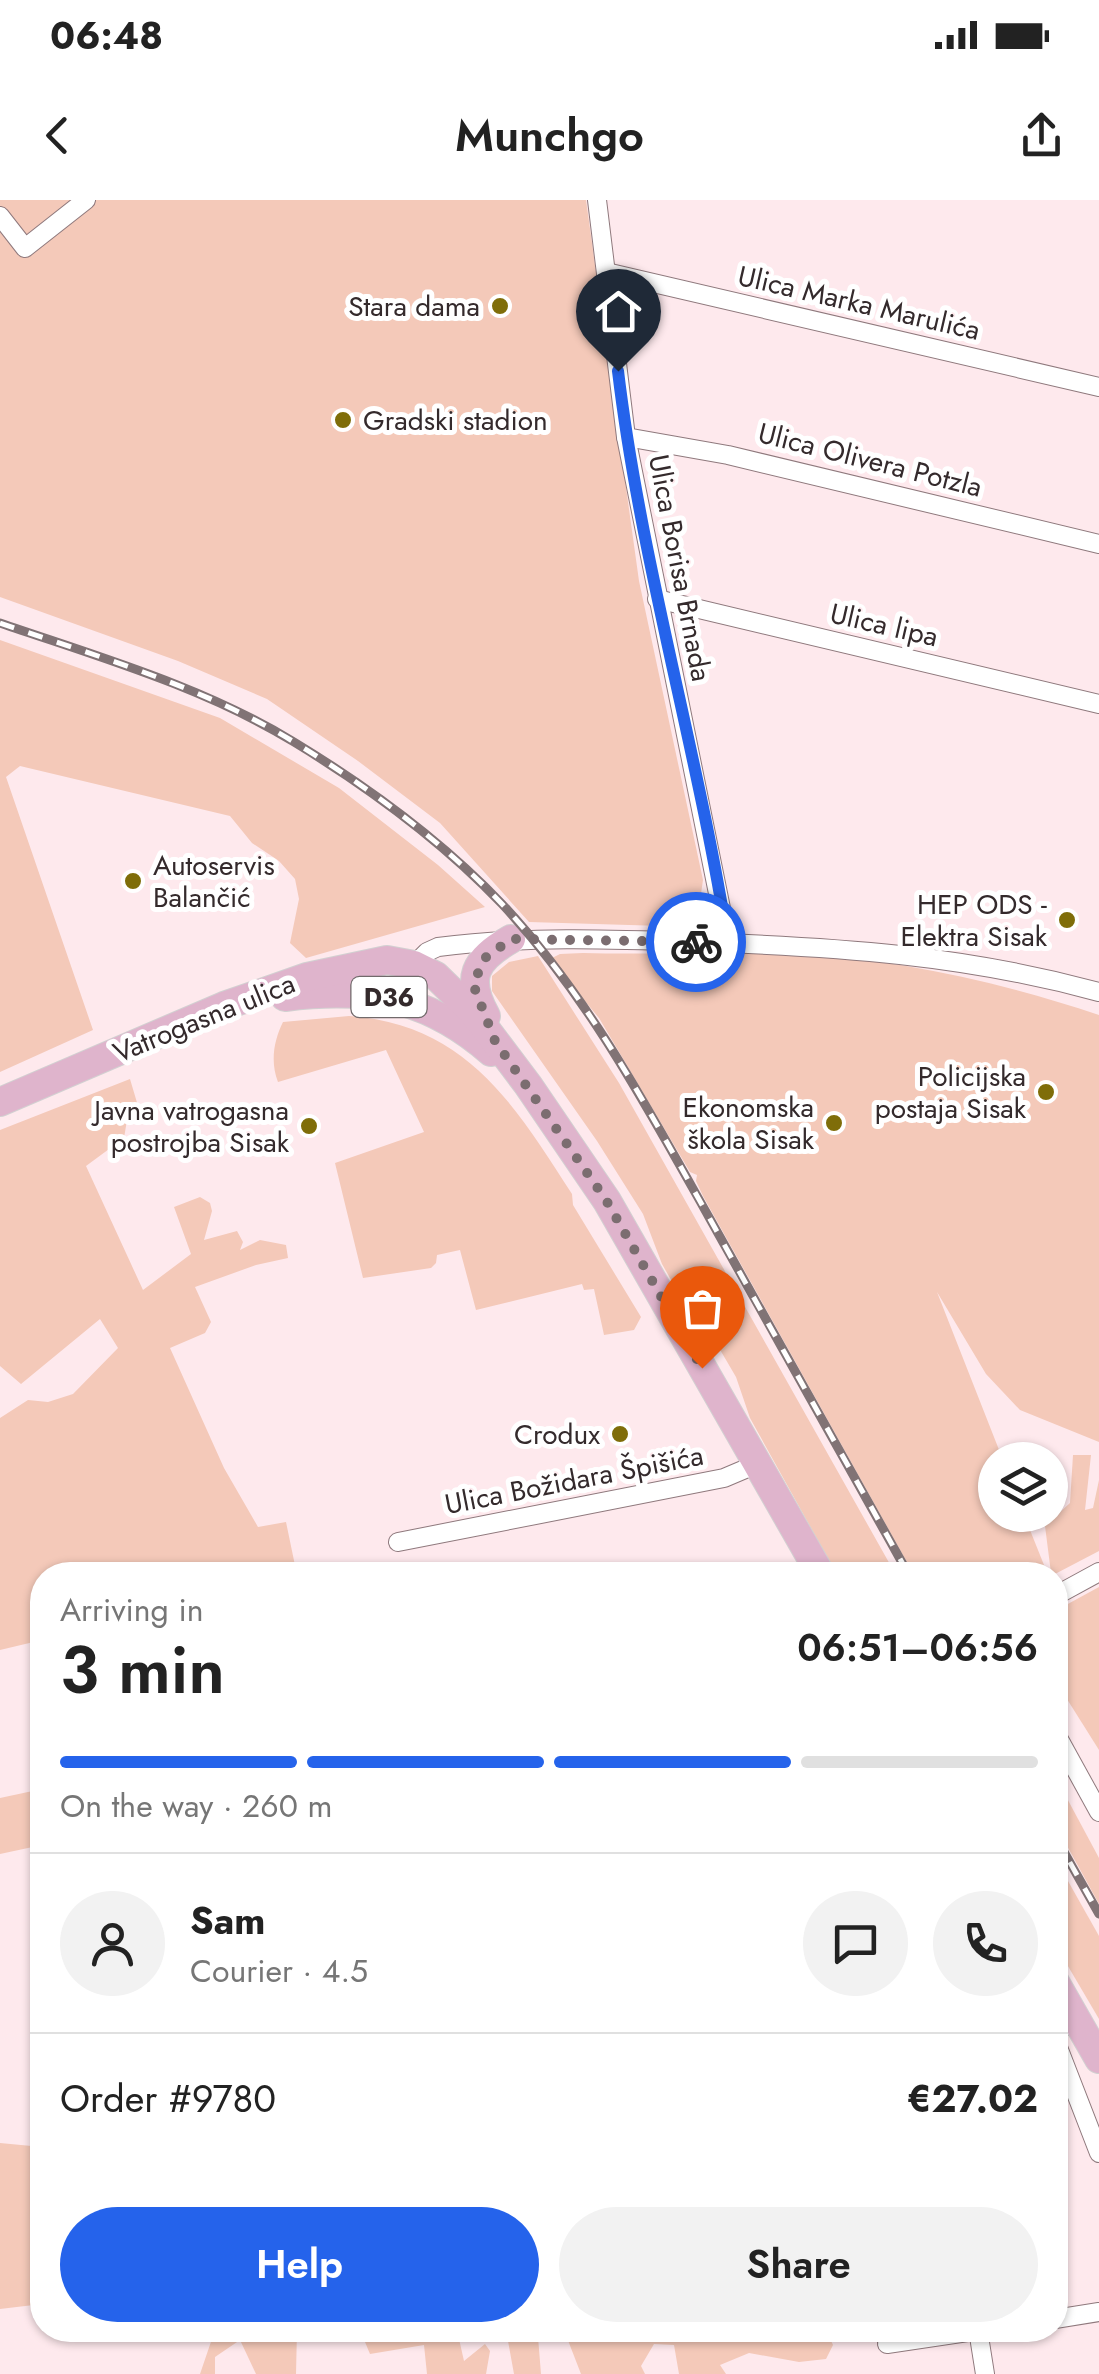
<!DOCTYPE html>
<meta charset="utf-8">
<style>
:root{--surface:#fff;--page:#f2f2f2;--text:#222;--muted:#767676;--line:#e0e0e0;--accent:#2563eb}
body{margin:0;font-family:Jost,sans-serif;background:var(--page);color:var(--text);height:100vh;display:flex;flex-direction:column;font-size:38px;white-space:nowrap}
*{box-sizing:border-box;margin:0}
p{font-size:32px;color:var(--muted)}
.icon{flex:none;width:55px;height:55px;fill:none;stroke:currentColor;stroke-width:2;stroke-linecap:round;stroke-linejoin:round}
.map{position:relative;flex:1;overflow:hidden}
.details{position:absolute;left:30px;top:1362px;width:1038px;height:780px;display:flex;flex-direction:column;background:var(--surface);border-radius:40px;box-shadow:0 2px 8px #0004}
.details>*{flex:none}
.buttons{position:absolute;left:978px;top:1242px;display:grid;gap:20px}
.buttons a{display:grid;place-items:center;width:90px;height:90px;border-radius:50%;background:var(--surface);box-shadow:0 2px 8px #0004;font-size:50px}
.pin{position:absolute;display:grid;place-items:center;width:85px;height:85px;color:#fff;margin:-102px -42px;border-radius:50% 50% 50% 0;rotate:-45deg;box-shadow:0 0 10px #0007}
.pin .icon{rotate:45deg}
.courier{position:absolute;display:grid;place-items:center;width:100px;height:100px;margin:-50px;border:8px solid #2563eb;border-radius:50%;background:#fff;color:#222;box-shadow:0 2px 12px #0007}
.overview em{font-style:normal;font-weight:600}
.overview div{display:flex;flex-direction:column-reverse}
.overview{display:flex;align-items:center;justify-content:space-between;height:170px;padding:0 30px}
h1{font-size:65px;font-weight:600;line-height:75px}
.bar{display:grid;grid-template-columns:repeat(4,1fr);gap:15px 10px;align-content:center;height:120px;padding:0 30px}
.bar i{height:12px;border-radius:8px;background:var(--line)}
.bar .selected{background:var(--accent)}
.bar p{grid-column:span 4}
.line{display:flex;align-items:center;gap:25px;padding:0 30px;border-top:2px solid var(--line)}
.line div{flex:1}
.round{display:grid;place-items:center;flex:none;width:105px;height:105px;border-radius:52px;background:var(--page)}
.button{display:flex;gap:20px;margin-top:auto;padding:20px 30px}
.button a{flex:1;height:115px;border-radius:60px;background:var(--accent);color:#fff;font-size:40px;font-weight:600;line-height:115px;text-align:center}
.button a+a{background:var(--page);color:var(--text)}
.status{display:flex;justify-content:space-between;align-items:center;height:70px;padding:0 50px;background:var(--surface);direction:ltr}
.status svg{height:28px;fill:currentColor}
header{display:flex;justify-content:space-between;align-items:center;height:130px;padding:0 30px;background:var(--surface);font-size:45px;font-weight:600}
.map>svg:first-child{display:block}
.green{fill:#f4c9b9}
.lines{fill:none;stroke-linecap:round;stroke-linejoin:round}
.street-casing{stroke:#8f797d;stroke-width:20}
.primary-casing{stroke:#d2d0d1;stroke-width:30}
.street{stroke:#fff;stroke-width:18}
.primary{stroke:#dfb4cc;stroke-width:28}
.rail-casing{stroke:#817375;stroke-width:9}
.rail{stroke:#fff;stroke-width:5;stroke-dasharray:15;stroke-linecap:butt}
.done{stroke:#7b6d70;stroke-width:10;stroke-dasharray:0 18}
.route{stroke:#2563eb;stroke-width:12}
.poi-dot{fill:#7f6d09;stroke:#fff;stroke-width:4}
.labels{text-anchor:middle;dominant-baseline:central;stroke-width:10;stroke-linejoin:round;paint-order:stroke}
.shield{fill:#fff;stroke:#716a6b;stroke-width:2.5}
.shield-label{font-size:25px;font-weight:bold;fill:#342a2c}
.street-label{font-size:28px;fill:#342a2c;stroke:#fff}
.poi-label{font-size:28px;fill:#342a2c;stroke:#fff;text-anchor:end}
</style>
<div class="status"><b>06:48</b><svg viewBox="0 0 49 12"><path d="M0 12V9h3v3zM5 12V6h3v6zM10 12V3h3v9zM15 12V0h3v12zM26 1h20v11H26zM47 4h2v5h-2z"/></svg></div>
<header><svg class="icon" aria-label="back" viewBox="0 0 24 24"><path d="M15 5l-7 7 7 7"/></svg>Munchgo<svg class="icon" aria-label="share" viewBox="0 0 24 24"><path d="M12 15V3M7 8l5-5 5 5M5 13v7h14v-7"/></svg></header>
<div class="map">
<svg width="1099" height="2174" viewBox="0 0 1099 2174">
<rect width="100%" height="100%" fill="#fee9ed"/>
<g class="green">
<path d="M0,0H586L639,381L703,680L696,727L529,722L440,623L358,561L267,499L178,461L0,397Z"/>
<path d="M0,440L220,518L339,588L438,665L485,707L306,758L290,743L299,699L295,679L279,661L252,643L230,616L20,566L6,577L93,830L0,872Z"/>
<path d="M583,753C652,755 722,751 791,754C894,758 1001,782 1099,815V1242L1020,1210L986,1174L937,1092L1003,1260H995V1315H1024L1048,1375H914L703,996L696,981L697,975L690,972L599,818L550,759L560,754Z"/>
<path d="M538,756L619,883L896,1375H837L750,1218L736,1177L712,1136L682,1099L662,1064L643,1014L597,941L492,791V776L509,762Z"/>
<path d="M349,816C466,824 514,904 572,994L573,1005L641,1117L634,1130L604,1135L594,1089L584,1090L582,1084L476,1110L460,1050L437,1055L436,1063L431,1068L363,1078L335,963L424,932L386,850L278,882C270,862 274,840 283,822Z"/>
<path d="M130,879L138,906L127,920L124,938L86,966L143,1090L191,1054L174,1007L200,997L210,1003L212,1011L204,1040L237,1031L243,1042L240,1050L260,1040L286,1045L288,1058L256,1065L195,1087L211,1122L205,1133L170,1148L224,1268L258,1327L286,1322L297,1375H42V1440L0,1450V1218L28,1200L48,1202L73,1194L118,1148L100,1119L21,1184L0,1166V930Z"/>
<path d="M1073,1255H1091L1085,1310L1093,1308L1099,1280V1351L1055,1374L1051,1373L1045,1326L1070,1303Z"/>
<path d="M1099,1387V1550L1055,1480V1411Z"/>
<path d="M1055,1576L1099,1658V1704L1055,1624Z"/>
<path d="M42,1589V1645L0,1654V1598Z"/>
<path d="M1055,1658L1099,1736V1819L1055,1744Z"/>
<path d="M0,1943L42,1947V2104L0,2109Z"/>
<path d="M215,2130H297L296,2174H256L240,2140L215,2157V2174H200Z"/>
<path d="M360,2130H457L464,2161L485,2144L490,2151L486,2174H427L424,2145L370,2154Z"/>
<path d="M506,2130H558L538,2137L541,2174H514Z"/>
<path d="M564,2130H826L833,2145L826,2159L799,2162L749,2153L720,2165L726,2174H679L674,2145L654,2144L641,2166L645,2174H581Z"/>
</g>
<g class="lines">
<g class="street-casing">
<g id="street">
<path d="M597,0L626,237L728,743"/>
<path d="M0,16L25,48L86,0"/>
<path d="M606,72L1099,187"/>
<path d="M626,237L728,255L1099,344"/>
<path d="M657,399L1099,504"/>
<path d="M414,765L427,752L438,747C525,736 610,739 698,742C838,747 963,755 1099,792"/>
<path d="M398,1342L724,1278L757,1264"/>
<path d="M1055,1396L1099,1372"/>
<path d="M1055,1532L1099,1612"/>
<path d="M1076,1818L1056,1832V1842L1099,1953"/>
<path d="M1055,2119L1099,2112"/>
<path d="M978,2130L985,2174"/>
<path d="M887,2144L981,2130"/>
</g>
</g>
<g class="primary-casing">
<g id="primary">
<path d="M285,797C367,787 427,796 491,852"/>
<path d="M486,816C465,778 474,760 511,739"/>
<path d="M0,902L224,806L307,777L387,760L414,765L436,776L473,812L528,885L607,1001L821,1375"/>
<path d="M1055,1782L1099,1859"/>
</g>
</g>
<use href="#street" class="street"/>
<use href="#primary" class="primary"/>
<g class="rail-casing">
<g id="rail">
<path d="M0,423C99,457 204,487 294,542C368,587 442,641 502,704C589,797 648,909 710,1019C776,1138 843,1256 909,1375"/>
<path d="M1055,1636L1099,1714"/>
</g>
</g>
<use href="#rail" class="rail"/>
</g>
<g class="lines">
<path class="done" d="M696,742L511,739L485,758L473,784L495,841L606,1000L702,1168"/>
<path class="route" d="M618,171C641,364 698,551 728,743L696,742"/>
</g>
<g class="poi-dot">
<circle cx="500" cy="106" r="10"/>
<circle cx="343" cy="220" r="10"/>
<circle cx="133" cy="681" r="10"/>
<circle cx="1067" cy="720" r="10"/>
<circle cx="1046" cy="892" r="10"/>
<circle cx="834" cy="923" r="10"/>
<circle cx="309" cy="926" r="10"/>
<circle cx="620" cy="1234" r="10"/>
</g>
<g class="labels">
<rect class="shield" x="351.5" y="777" width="75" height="40" rx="8"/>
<g class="shield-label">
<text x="389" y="797">D36</text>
</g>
<g class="street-label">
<text transform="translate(859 103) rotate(13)">Ulica Marka Marulića</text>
<text transform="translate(870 260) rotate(14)">Ulica Olivera Potzla</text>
<text transform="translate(680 368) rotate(79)">Ulica Borisa Brnada</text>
<text transform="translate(884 425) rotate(13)">Ulica lipa</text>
<text transform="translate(204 818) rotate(-22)">Vatrogasna ulica</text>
<text transform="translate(574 1280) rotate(-11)">Ulica Božidara Špišića</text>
</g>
<g class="poi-label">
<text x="480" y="106">Stara dama</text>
<text x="363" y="220" text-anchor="start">Gradski stadion</text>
<text x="153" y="665" text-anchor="start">Autoservis<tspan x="153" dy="32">Balančić</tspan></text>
<text x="1047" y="704">HEP ODS -<tspan x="1047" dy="32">Elektra Sisak</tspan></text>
<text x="1026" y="876">Policijska<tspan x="1026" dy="32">postaja Sisak</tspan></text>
<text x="814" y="907">Ekonomska<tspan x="814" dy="32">škola Sisak</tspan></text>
<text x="289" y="910">Javna vatrogasna<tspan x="289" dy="32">postrojba Sisak</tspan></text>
<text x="600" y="1234">Crodux</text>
</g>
</g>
</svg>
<div class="buttons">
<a><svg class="icon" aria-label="layers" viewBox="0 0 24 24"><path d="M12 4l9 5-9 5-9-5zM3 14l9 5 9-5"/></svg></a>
</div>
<div class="pin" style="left:702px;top:1168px;background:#ea580c"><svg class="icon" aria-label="bag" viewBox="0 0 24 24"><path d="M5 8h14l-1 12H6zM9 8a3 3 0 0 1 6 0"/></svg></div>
<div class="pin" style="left:618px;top:171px;background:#1f2937"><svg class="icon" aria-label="home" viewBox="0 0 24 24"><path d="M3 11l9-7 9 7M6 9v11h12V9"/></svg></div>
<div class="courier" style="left:696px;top:742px"><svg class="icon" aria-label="bike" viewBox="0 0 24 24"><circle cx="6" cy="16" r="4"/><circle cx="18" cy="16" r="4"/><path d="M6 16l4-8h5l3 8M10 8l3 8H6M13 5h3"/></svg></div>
<section class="details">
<div class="overview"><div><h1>3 min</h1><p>Arriving in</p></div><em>06:51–06:56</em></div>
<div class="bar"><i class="selected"></i><i class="selected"></i><i class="selected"></i><i></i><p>On the way · 260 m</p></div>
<div class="line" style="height:180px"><a class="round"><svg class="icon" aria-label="person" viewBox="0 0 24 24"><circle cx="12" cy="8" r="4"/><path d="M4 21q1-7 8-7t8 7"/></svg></a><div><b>Sam</b><p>Courier · 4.5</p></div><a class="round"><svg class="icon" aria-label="chat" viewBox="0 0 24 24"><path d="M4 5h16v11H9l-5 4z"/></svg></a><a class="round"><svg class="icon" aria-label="phone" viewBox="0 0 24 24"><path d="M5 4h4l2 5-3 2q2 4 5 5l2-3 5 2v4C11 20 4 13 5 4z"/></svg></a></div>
<div class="line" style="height:130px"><div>Order #9780</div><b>€27.02</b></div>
<div class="button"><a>Help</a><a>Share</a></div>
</section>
</div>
